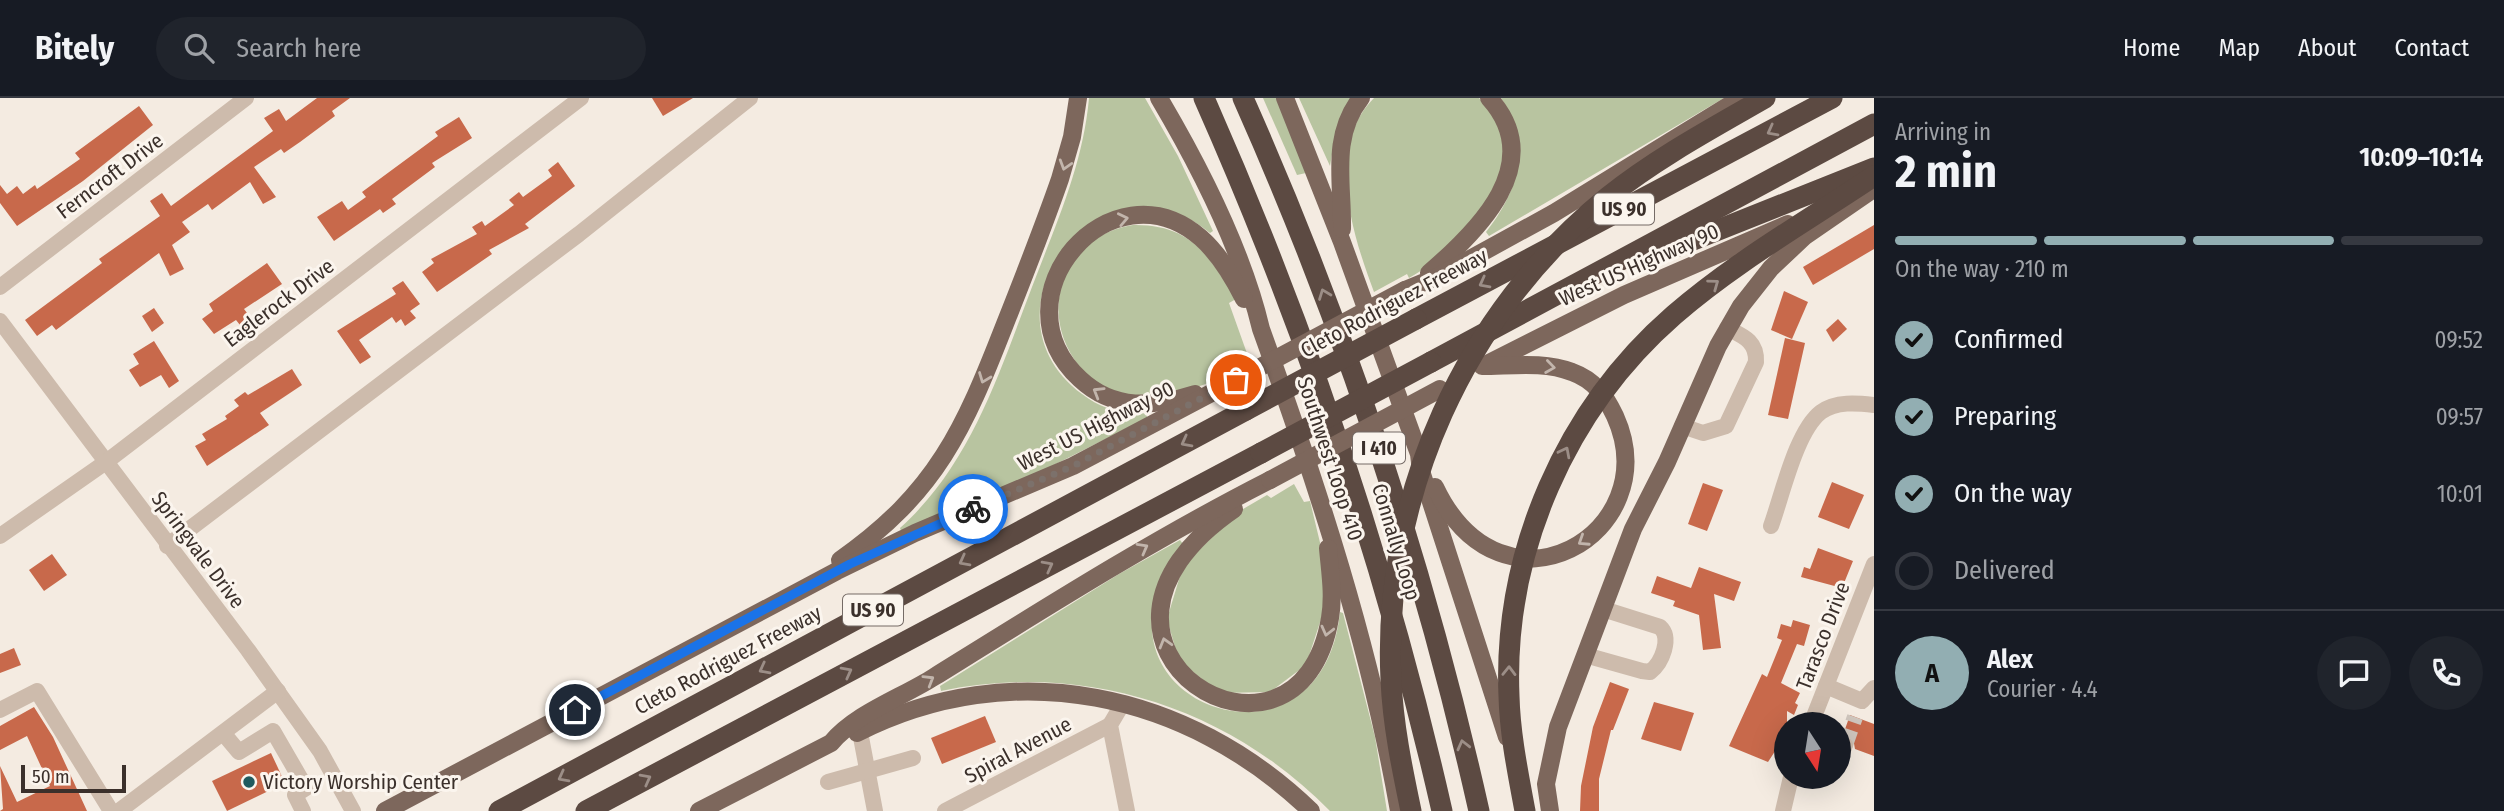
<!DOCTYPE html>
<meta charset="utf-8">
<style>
:root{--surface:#171b24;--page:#20242c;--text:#f1f3f6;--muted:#9ea1a6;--line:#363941;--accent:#92aeb2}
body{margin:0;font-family:"Fira Sans Condensed",sans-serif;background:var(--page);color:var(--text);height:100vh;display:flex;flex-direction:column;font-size:26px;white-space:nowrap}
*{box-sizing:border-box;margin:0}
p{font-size:23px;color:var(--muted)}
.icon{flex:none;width:38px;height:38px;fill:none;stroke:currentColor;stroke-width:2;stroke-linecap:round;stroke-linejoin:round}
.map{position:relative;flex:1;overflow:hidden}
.details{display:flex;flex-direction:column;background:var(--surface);width:630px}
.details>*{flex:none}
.needle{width:46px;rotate:168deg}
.controls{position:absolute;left:1774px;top:614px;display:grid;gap:14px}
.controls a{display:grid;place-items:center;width:77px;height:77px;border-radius:50%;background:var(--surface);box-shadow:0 7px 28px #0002;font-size:35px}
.scale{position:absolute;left:21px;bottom:18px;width:105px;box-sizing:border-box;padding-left:7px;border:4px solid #3b302b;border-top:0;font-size:19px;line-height:24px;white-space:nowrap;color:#3b302b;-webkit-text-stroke:5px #fbf5ee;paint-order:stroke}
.pin{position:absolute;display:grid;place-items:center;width:60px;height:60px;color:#fff;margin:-30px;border:4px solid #fff;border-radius:50%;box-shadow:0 2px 7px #0007}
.courier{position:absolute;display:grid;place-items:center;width:70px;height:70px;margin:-35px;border:5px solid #1a73e8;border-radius:50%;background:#fff;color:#222;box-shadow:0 2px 9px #0007}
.headline em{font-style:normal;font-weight:700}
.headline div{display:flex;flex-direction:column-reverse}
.headline{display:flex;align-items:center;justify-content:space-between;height:119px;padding:0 21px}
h1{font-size:46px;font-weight:700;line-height:52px}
.bar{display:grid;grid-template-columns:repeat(4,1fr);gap:10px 7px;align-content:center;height:84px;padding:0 21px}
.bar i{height:9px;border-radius:5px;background:var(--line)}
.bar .selected{background:var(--accent)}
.bar p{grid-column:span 4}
.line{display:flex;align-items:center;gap:18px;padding:0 21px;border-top:2px solid var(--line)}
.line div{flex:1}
.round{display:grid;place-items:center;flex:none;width:74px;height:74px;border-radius:37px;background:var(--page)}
ol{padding:0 21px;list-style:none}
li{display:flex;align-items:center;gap:21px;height:77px}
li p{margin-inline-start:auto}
li .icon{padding:7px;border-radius:50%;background:var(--accent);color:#111;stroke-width:4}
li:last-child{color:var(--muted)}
li i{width:38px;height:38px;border:4px solid var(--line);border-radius:50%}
header{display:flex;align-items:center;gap:42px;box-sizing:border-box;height:98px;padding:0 35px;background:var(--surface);border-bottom:2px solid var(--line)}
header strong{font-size:33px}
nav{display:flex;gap:38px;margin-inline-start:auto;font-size:24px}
.search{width:490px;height:63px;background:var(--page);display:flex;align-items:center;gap:18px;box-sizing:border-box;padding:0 24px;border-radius:38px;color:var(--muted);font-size:26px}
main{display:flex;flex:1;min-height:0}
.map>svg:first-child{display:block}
.green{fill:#b8c4a0}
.building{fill:#c8694b}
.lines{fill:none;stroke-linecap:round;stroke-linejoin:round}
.minor-tunnel{stroke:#cfc6bd;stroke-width:16;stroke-dasharray:16 8;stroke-linecap:butt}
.minor{stroke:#cdbbac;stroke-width:16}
.major{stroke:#7d675c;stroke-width:18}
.highway{stroke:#5c4a42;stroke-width:21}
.major-bridge{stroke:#7d675c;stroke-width:18}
.highway-bridge{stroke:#5c4a42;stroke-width:21}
.oneway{stroke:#9c8e87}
.oneway2{stroke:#c2b5ac}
.done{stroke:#7c716b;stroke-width:7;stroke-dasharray:0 12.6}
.route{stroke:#1a73e8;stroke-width:9}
.poi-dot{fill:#1f5a5e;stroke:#fbf5ee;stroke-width:2.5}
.labels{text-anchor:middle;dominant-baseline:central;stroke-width:6;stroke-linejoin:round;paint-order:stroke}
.shield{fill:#fbf5ee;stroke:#756b66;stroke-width:2}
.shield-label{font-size:19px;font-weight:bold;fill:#3b302b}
.street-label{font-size:21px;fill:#3b302b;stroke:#fbf5ee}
.poi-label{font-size:21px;fill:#3b302b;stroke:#fbf5ee;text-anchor:start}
</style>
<header>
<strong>Bitely</strong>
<div class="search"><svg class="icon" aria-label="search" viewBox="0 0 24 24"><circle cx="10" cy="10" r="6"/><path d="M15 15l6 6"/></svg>Search here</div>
<nav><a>Home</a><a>Map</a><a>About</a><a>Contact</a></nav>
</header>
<main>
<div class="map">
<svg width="1874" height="713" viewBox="0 0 1874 713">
<rect width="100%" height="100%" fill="#f4ebe1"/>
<g class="green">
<path d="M1089,0H1145L1178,58L1213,133L1210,135C1101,45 971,214 1082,296C1100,310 1124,318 1147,315V320L1042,373L901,433L900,430C971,366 999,275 1032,189C1056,126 1083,67 1089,0Z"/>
<path d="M1263,0H1276L1306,75L1297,77Z"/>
<path d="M1299,0H1352L1334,44L1330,68Z"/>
<path d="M1374,0H1479C1522,45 1501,89 1466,130C1448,150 1433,167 1409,180L1407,176L1374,194C1353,138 1324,50 1374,0Z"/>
<path d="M1501,0H1724L1489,138L1486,134C1519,92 1532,47 1501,0Z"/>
<path d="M1133,127C1191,126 1208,157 1236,201L1229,205L1249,261L1225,273L1227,277C1198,291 1150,305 1118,296C1103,292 1090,281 1080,269C1036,215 1062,138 1133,127Z"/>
<path d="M1294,386L1304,404L1310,403L1323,457L1325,509L1306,567L1270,594L1220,595L1179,563L1167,521L1180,478L1191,460L1238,414L1267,397L1271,400Z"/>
<path d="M1180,442L1183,446C1064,604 1322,695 1340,514L1343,515L1375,639L1387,713H1330C1228,609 1084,563 941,593L940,588L1119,476Z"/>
</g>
<g class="building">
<path d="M317,0H350L332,13L335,18L300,44L284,55L281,51L254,69L276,99L263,106L250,84L212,112L208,106L182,124L190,134L172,147L184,171L170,178L159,155L56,232L52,227L37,238L25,222L102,165L99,161L160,118L150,103L162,95L171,108L273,33L264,20L279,11L286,23Z"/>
<path d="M652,0H693L663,18Z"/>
<path d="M139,8L153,27L83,83L17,128L0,105V87L7,96L17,88L23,96L35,87L37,91L80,61L75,55Z"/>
<path d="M459,19L472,40L432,65L435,69L392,101L396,106L383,115L380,111L334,143L317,119L342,103L348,112L366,99L362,94L438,38L435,34Z"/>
<path d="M558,64L575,88L525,126L529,130L489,152L492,156L437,194L422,174L434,165L431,161L477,136L472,129L482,123L485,128L514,107L509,102L519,94L523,99L552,78L548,72Z"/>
<path d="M1874,127V151L1813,187L1803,169Z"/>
<path d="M267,165L282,186L244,211L254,224L244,232L236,222L214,236L202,221L213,213L209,206Z"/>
<path d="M403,183L420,206L410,213L416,220L405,228L401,221L396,225L392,219L359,242L371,259L360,266L337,233L396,196L392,190Z"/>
<path d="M1784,193L1808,204L1792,241L1771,232Z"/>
<path d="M154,210L164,225L152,234L142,218Z"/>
<path d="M1838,221L1847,231L1833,244L1826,232Z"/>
<path d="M1785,240L1805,245L1788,321L1768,317Z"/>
<path d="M154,243L179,283L169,290L161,277L140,289L129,272L139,266L133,256Z"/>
<path d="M292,271L302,287L260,315L269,327L207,368L195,348L206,342L202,336L227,321L225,318L239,308L234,302L245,294L248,297Z"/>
<path d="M1832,384L1864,397L1849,431L1818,419Z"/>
<path d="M1703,385L1723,392L1707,433L1688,426Z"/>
<path d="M1818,450L1853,463L1842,490L1801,479L1804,469L1810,471Z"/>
<path d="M52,456L67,477L44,493L29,472Z"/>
<path d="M1699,469L1741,484L1734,503L1714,496L1721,550L1703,552L1699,517L1673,508L1675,503L1651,495L1657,478L1691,490Z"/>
<path d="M1793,522L1810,527L1804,548L1797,546L1781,585L1800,595L1795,605L1798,607L1794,617L1787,613V643L1783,641L1768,664L1729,648L1762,576L1767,579L1782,542L1777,540L1781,526L1791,529Z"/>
<path d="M14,550L21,567L0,575V556Z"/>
<path d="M1610,584L1629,591L1613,632H1611L1599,681V713H1580L1581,688L1593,629Z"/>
<path d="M1654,604L1694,615L1681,653L1641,641Z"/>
<path d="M34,609L53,639L87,713H0L3,711L0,668L17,704L50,688L27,638L0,652V628Z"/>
<path d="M1850,617L1874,626V658L1855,651L1853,640L1843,637Z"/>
<path d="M985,618L996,644L942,666L931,640Z"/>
<path d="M271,655L285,685L227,713L212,683Z"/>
</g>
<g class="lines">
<path class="minor-tunnel" d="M1845,647L1855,619"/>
<g class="minor">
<path d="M0,189L246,0"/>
<path d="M0,223L248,552L320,653L353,713"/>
<path d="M1682,328L1703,335L1726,328L1756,264C1757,243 1743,238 1727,230"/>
<path d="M1771,428C1782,398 1796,333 1821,314C1836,303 1857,305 1874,307"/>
<path d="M0,438L106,364L581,0"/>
<path d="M167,448L579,136L750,0"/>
<path d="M1585,557L1642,573L1650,574C1662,565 1672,540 1660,529L1603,511"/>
<path d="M1826,588L1862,603L1874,590"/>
<path d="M1123,605L1110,627L1127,713"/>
<path d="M0,612L37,593L111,713"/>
<path d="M1811,626L1874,466"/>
<path d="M860,634L875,713"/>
<path d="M223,635L239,654L273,633L306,690L295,697L303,713"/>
<path d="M1839,662L1845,647"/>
<path d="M828,684L913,660"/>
<path d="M119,713L278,593"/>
<path d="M945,713L1110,627"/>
<path d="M1783,713L1791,679"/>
</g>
<g class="major">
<path d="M1159,0C1201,71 1242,151 1261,231C1318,389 1370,548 1399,713"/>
<path d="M1285,0L1342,144L1419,356L1421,373L1507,639"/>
<path d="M1342,131C1343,86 1330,39 1361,0"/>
<path d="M1429,175C1478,133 1548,65 1489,0"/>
<path d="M1405,192L1439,178L1554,115L1741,0"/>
<path d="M1487,266L1624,197L1788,126"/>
<path d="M1195,296C1154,309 1114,313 1080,281C992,199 1111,62 1201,140C1219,156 1233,179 1244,201"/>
<path d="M1435,389C1503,532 1668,435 1615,318C1605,297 1594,282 1572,274C1544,263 1511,268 1482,268"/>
<path d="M1234,411C1034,549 1299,706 1330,520C1334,497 1330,474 1328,450"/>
<path d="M840,462C937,394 964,331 1005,226C1024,178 1043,130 1060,81L1072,39L1078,0"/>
<path d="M857,635C1012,556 1188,594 1311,713"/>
<path d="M385,713L837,473L915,435L1073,368L1236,282"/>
<path d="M699,713L831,645C856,615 901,600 934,579C1045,510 1154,441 1270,382"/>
<path d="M1550,713L1546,686L1558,629L1633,431L1667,364L1718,248L1741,208L1771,170L1805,138L1869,94"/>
</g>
<g class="highway">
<path d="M1204,0C1306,230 1386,467 1442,713"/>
<path d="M1243,0C1345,229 1424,468 1479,713"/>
<path d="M1658,156L1874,70"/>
<path d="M1416,221L1832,0"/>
<path d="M1431,264L1874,26"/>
<path d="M499,713L1246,312"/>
<path d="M586,713L1261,355"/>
</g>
<g class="major-bridge">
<path d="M1236,282L1405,192"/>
<path d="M1270,382L1440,291"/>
</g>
<g class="highway-bridge">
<path d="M1246,312L1416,221"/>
<path d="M1261,355L1431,264"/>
<path d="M1411,713C1402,670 1393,627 1391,582C1382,398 1465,215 1608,99C1657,60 1711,31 1765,0"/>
<path d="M1525,713C1518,675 1510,637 1509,598C1503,454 1566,311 1674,217C1735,164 1807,123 1874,78"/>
</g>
</g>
<defs><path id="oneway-chevron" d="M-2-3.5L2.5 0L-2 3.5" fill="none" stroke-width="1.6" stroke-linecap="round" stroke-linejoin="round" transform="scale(1.75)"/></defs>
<g class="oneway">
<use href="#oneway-chevron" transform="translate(1772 33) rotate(152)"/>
<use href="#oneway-chevron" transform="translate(1484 185) rotate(152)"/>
<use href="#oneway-chevron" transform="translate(1714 186) rotate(-36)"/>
<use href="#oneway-chevron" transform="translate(1324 196) rotate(-111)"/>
<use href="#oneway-chevron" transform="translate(1186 344) rotate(152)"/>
<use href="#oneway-chevron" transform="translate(1565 354) rotate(-63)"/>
<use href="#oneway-chevron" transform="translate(964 463) rotate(152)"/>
<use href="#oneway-chevron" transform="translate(1048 468) rotate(-28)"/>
<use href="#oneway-chevron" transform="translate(764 571) rotate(152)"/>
<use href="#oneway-chevron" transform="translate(1509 573) rotate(-89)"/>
<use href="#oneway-chevron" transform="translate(847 574) rotate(-28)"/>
<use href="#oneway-chevron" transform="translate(1463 647) rotate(-104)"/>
<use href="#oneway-chevron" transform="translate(563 679) rotate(152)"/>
<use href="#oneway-chevron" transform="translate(646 681) rotate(-28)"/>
</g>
<g class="oneway2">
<use href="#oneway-chevron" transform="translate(1065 67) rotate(107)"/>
<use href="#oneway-chevron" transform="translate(1123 121) rotate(-12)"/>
<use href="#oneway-chevron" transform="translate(1550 269) rotate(8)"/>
<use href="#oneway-chevron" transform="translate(984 280) rotate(111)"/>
<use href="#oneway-chevron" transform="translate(1098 294) rotate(-149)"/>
<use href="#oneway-chevron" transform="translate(1583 443) rotate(147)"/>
<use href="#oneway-chevron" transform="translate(1143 450) rotate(-29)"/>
<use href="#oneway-chevron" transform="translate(1327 533) rotate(104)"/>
<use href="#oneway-chevron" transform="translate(1165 545) rotate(-106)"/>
<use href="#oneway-chevron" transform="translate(929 582) rotate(-31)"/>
</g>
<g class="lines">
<path class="done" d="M973,411L1073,368L1236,282"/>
<path class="route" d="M575,612L850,466L973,411"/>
</g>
<circle class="poi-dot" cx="249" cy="684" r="7"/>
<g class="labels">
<g class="shield">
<rect x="1594" y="95.5" width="60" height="31" rx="5"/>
<rect x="1353" y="334.5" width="52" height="31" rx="5"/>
<rect x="843" y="496.5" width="60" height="31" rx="5"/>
</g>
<g class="shield-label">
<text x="1624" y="111">US 90</text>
<text x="1379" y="350">I 410</text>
<text x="873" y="512">US 90</text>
</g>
<g class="street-label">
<text transform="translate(110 78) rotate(-37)">Ferncroft Drive</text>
<text transform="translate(1639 167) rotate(-24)">West US Highway 90</text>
<text transform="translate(279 205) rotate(-37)">Eaglerock Drive</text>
<text transform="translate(1394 205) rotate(-28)">Cleto Rodriguez Freeway</text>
<text transform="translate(1096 328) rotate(-27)">West US Highway 90</text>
<text transform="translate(1330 361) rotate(72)">Southwest Loop 410</text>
<text transform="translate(1396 444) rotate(73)">Connally Loop</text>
<text transform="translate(198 452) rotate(53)">Springvale Drive</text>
<text transform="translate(1823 538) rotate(-69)">Tarasco Drive</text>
<text transform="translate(728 562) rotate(-28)">Cleto Rodriguez Freeway</text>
<text transform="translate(1018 652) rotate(-28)">Spiral Avenue</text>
</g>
<g class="poi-label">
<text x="263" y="684">Victory Worship Center</text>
</g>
</g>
</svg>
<div class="controls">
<a><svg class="needle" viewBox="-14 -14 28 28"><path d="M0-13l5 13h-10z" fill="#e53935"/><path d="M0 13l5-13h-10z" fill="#9ea1a6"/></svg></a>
</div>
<div class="scale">50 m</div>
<div class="pin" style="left:1236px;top:282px;background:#ea580c"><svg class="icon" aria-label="bag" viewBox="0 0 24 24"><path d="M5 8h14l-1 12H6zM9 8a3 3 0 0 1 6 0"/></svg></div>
<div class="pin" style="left:575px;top:612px;background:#1f2937"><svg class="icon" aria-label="home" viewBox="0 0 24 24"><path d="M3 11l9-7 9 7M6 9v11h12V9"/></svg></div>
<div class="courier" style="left:973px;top:411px"><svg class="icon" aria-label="bike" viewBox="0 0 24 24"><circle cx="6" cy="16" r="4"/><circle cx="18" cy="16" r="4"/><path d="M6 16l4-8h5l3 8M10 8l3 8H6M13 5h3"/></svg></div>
</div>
<section class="details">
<div class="headline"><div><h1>2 min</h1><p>Arriving in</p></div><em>10:09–10:14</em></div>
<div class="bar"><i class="selected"></i><i class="selected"></i><i class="selected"></i><i></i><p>On the way · 210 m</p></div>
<ol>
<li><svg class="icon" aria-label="check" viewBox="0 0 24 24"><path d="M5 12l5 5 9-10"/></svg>Confirmed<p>09:52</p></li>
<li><svg class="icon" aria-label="check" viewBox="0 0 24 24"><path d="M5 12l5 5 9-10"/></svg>Preparing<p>09:57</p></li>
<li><svg class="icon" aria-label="check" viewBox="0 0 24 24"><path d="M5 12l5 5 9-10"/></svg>On the way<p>10:01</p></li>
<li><i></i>Delivered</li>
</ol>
<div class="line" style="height:126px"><b class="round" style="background:var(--accent);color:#111">A</b><div><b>Alex</b><p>Courier · 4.4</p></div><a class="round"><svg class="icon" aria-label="chat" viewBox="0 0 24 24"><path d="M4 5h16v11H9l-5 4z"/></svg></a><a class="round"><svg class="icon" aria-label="phone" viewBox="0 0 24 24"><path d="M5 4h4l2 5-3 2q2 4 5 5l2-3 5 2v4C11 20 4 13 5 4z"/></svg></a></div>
</section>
</main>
